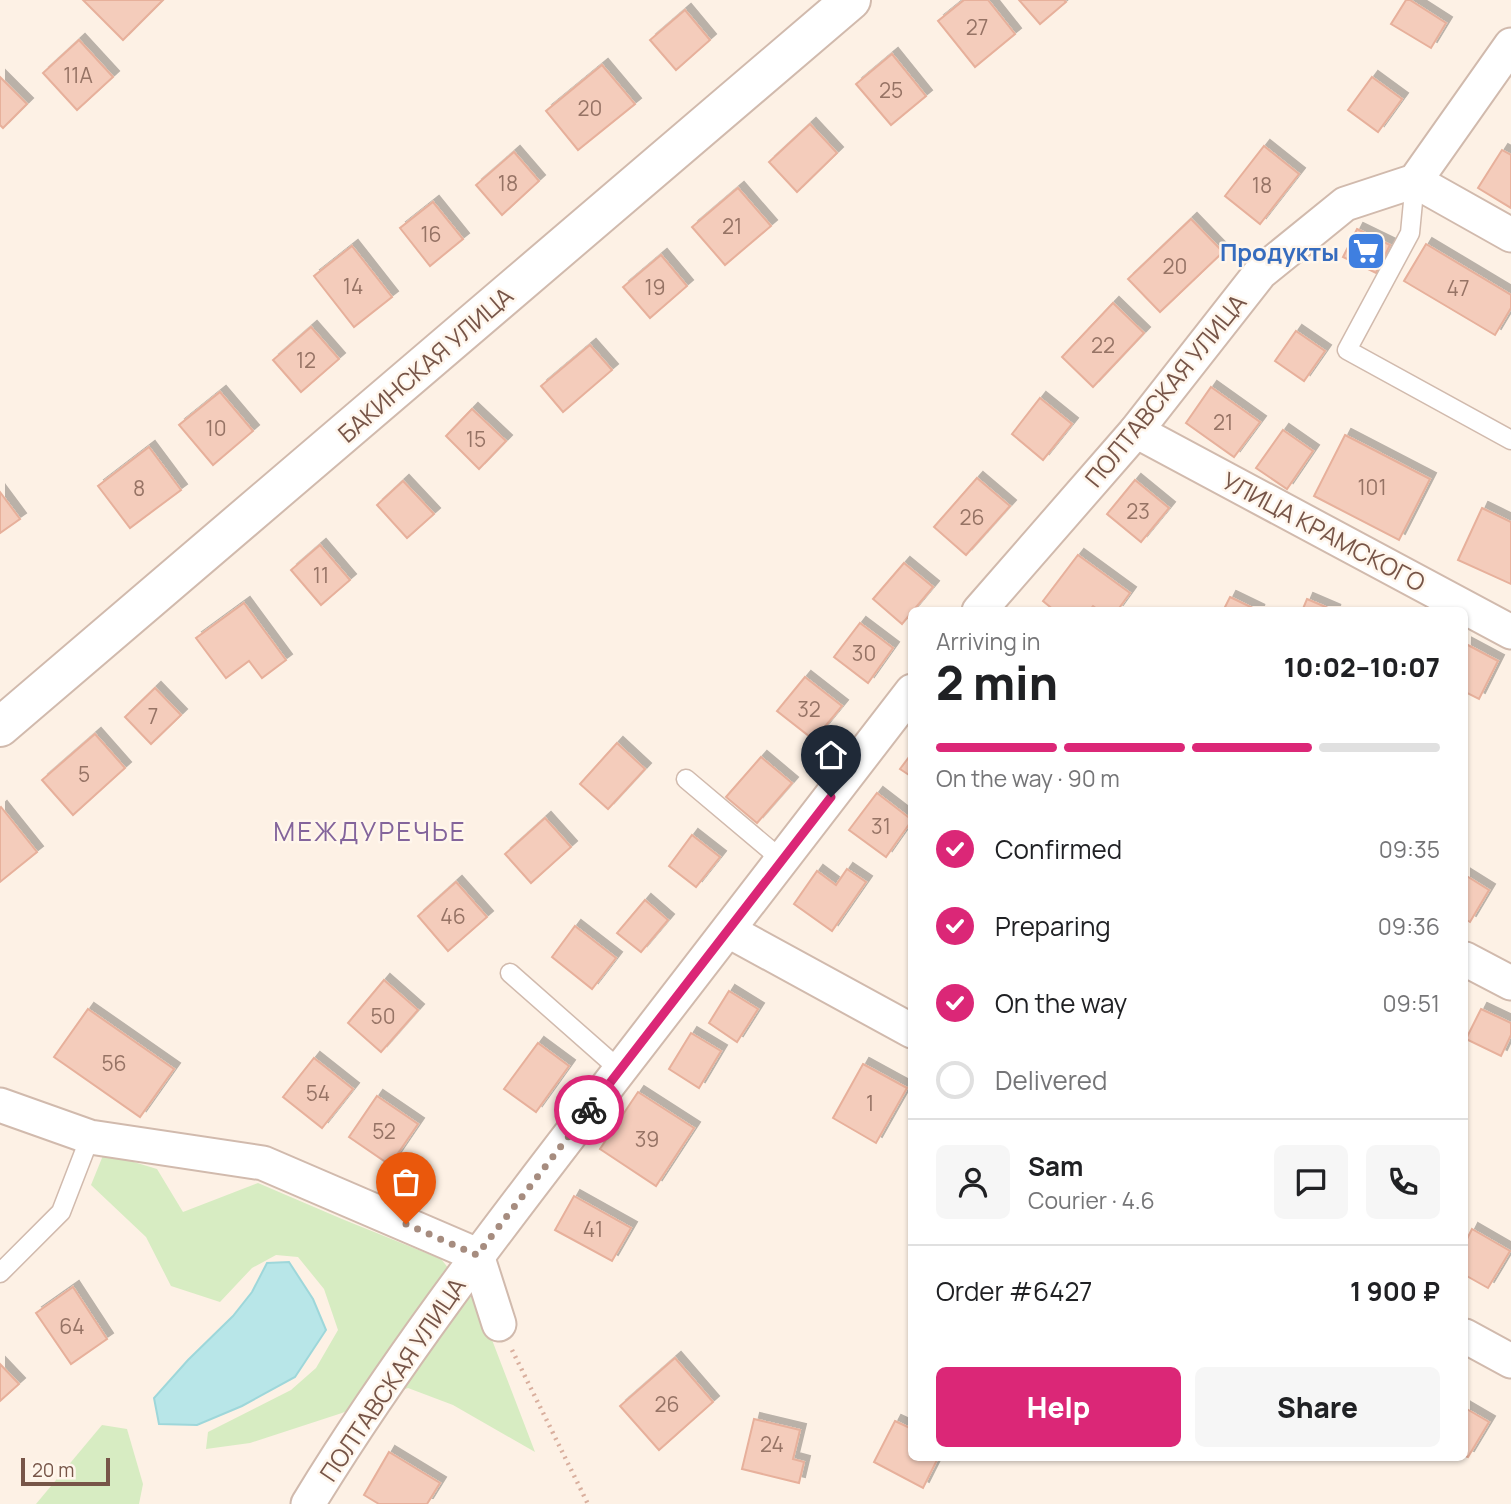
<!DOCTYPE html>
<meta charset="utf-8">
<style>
:root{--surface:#fff;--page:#f6f6f6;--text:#202124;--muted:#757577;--line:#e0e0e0;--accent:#db2777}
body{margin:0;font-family:Manrope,sans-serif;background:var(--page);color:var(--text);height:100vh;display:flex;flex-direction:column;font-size:26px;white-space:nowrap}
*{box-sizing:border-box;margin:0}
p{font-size:23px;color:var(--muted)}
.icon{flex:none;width:38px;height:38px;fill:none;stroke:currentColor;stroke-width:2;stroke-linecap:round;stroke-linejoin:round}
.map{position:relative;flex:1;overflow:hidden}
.side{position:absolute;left:908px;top:607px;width:560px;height:854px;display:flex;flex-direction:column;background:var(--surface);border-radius:10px;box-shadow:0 2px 5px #0004}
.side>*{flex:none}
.scale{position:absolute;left:21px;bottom:18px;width:89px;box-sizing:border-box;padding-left:7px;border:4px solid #775548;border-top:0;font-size:19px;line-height:24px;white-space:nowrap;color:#775548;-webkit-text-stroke:5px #fff6ec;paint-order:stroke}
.pin{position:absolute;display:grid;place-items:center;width:60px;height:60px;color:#fff;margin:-72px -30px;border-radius:50% 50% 50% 0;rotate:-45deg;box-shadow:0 0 7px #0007}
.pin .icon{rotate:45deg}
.courier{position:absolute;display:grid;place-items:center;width:70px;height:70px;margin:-35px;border:5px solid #db2777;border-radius:50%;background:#fff;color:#222;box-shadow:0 2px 9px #0007}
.headline em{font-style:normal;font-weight:800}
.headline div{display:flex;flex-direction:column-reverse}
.headline{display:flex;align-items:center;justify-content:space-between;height:119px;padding:0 28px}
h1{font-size:46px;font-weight:800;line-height:52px}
.bar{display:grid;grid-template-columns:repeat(4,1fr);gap:10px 7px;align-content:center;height:84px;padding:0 28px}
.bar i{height:9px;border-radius:5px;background:var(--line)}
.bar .selected{background:var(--accent)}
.bar p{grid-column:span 4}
.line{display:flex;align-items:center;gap:18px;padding:0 28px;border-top:2px solid var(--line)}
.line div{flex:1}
.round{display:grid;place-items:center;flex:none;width:74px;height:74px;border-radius:10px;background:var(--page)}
ol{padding:0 28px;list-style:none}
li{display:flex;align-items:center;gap:21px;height:77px}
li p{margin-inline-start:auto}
li .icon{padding:7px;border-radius:50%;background:var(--accent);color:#fff;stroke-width:4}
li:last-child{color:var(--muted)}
li i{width:38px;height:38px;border:4px solid var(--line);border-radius:50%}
.cta{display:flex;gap:14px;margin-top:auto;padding:14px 28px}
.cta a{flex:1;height:80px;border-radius:10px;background:var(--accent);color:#fff;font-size:28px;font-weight:800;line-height:80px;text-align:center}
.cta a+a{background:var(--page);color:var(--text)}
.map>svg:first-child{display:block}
.green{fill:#d7ecc2}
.water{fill:#b8e6e8;stroke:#9ed7da;stroke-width:2}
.building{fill:#f4ccbb;stroke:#e7b09b;stroke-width:2;filter:url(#shadow)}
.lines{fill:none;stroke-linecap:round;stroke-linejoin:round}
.service-casing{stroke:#d1baad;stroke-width:21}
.minor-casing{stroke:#d1baad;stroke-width:37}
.tertiary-casing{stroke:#d1baad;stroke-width:42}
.path{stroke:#d9af9e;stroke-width:4.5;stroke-dasharray:2 5;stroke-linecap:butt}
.service{stroke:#fff;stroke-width:18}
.minor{stroke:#fff;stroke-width:33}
.tertiary{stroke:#fff;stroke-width:38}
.done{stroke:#a68c7f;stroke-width:7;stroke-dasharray:0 12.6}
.route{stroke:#db2777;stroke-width:9}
.labels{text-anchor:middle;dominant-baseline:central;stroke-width:5;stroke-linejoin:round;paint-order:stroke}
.number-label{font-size:21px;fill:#967365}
.shop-label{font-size:24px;font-weight:bold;fill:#366cbe;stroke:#fff6ec;text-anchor:end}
.street-label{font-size:24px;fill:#775548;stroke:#fff6ec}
.neighbourhood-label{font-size:26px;letter-spacing:2px;fill:#83649b;stroke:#fff6ec}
</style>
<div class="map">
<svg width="1511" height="1504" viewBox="0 0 1511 1504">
<defs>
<filter id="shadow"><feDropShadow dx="6" dy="-6" stdDeviation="0" flood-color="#0004"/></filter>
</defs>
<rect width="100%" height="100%" fill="#fdf1e5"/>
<g class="green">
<path d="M104,1153L157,1169L183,1212L258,1183L342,1219L441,1259L479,1306L535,1452L453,1405L408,1388L342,1413L250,1443L206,1449L208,1432L291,1390L316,1368L338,1330L324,1289L298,1257L276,1255L252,1268L220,1302L171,1286L146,1237L91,1185Z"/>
<path d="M102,1425L127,1429L143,1484L139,1504H36Z"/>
</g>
<path class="water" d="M289,1262L313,1299L326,1330L295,1377L242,1406L197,1425L159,1424L154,1398L188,1360L233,1316L252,1292L267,1263Z"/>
<g class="building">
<path d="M83,0H163L123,40Z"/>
<path d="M964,0H988L1015,34L975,67L938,21Z"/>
<path d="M1019,0H1064L1066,2L1040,24Z"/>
<path d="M1406,0H1410L1446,23L1431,48L1391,24Z"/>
<path d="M685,10L710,40L676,70L650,40Z"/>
<path d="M79,40L113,77L77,110L43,73Z"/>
<path d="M892,54L926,96L891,125L856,84Z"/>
<path d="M602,65L635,104L578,150L546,111Z"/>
<path d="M0,77L27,104L3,128L0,125Z"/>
<path d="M1372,77L1402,99L1378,132L1348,110Z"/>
<path d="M810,124L837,153L797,192L769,162Z"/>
<path d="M1264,146L1299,174L1260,224L1225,196Z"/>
<path d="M1502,150L1511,155V208L1478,188Z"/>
<path d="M514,152L539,181L502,215L476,185Z"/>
<path d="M738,188L771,226L725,265L692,227Z"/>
<path d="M433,202L463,239L430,266L400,228Z"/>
<path d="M1191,219L1223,252L1160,312L1128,279Z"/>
<path d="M1357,229L1390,245L1376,273L1343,257Z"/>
<path d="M1426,244L1511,295V308L1495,335L1404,281Z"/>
<path d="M352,246L392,297L354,327L314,276Z"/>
<path d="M661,255L687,286L650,318L623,287Z"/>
<path d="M1113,303L1144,333L1093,387L1062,357Z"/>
<path d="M311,327L339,359L301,392L273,360Z"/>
<path d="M1296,331L1325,351L1304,381L1275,361Z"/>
<path d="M590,345L612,370L563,412L541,386Z"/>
<path d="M1211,387L1260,422L1234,457L1186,423Z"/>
<path d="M220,392L253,431L213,465L179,425Z"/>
<path d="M1040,398L1072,424L1043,460L1012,434Z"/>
<path d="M472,409L506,441L479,469L446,436Z"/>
<path d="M1283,430L1313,451L1287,489L1256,468Z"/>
<path d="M1345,435L1430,479L1399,540L1314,496Z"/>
<path d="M149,447L181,490L130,528L98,486Z"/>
<path d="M977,478L1010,506L966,555L934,527Z"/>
<path d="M1135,480L1169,508L1141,542L1107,514Z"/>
<path d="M403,481L434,514L407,538L377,505Z"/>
<path d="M0,492L20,519L0,533Z"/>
<path d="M1482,508L1511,522V584L1458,560Z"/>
<path d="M320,545L350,580L321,605L291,570Z"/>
<path d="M1078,555L1130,593L1117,611H1100L1093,606L1089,611H1055L1043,601Z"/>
<path d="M904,563L933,587L902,624L873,599Z"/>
<path d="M1230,597L1259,611H1223Z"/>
<path d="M1307,599L1335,611H1302Z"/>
<path d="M244,603L286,660L262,678L249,661L226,678L196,638Z"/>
<path d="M860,623L893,648L868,683L834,657Z"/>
<path d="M1466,644L1498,661L1479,699L1465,692Z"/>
<path d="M805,677L842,706L814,740L777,711Z"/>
<path d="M155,688L181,715L151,744L125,717Z"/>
<path d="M95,734L125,768L73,815L42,780Z"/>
<path d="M617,743L645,769L608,809L580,784Z"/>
<path d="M912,753V777L900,769Z"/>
<path d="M761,757L792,783L757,823L726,797Z"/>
<path d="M877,793L912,820L886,857L849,830Z"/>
<path d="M1,807L37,852L0,882V808Z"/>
<path d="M545,818L571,847L531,883L505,854Z"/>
<path d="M692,835L720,857L696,887L669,866Z"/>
<path d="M847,869L866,882L832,931L794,904L817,871L836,885Z"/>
<path d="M1465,875L1489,890L1470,922L1465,919Z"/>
<path d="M456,882L487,917L448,951L418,916Z"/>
<path d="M645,900L668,920L641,952L617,933Z"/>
<path d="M575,926L616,958L592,989L552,957Z"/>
<path d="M384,980L418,1010L381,1052L348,1023Z"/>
<path d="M729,991L758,1009L737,1042L709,1023Z"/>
<path d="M88,1009L174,1069L140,1117L54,1057Z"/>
<path d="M1481,1009L1511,1023V1035L1501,1056L1466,1039Z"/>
<path d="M691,1033L721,1051L699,1088L669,1069Z"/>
<path d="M538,1043L569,1066L536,1112L504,1089Z"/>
<path d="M314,1058L353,1089L322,1128L283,1097Z"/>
<path d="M863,1064L907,1088L876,1143L833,1118Z"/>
<path d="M638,1092L694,1128L656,1186L600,1149Z"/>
<path d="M377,1096L418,1124L390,1165L349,1137Z"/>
<path d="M574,1196L631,1228L612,1261L555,1230Z"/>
<path d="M1472,1229L1510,1251L1488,1288L1465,1275V1243Z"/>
<path d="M73,1287L107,1339L71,1364L36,1313Z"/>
<path d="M675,1358L713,1402L659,1450L620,1406Z"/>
<path d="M0,1364L19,1384L0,1401Z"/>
<path d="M1465,1408L1489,1422L1468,1457L1465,1456Z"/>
<path d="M754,1419L800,1430L793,1459L804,1462L799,1483L742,1469Z"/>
<path d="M895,1421L912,1429V1458H938L923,1488L874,1462Z"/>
<path d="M389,1452L440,1483L427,1504H379L364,1495Z"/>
</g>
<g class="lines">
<g class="service-casing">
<g id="service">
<path d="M1415,181L1410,233L1347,350L1511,440"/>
<path d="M686,779L782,860"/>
<path d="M510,973L620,1070"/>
<path d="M0,1273L61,1212L90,1137"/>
</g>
</g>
<g class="minor-casing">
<g id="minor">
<path d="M1415,181L1511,235"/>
<path d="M1136,431L1511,632"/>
<path d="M979,611L1136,431L1260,273L1345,204L1415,181L1511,45"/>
<path d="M729,931L912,1031"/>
<path d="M1465,959L1511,983"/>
<path d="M0,1105L90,1137L263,1163L477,1255"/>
<path d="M477,1255L499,1324"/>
<path d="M1465,1336L1511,1361"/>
<path d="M308,1504C397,1358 502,1223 606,1088C708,956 810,824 912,691"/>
</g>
</g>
<g class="tertiary-casing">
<path id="tertiary" d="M0,727L851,0"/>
</g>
<path class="path" d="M512,1350L588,1504"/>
<use href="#service" class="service"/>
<use href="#minor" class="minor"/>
<use href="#tertiary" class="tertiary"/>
</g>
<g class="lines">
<path class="done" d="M406,1224L477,1255L589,1110"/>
<path class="route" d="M589,1110L831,797"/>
</g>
<defs>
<g id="supermarket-square" transform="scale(2.0125)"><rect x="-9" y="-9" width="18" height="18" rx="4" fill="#3f7fe0" stroke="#fff6ec"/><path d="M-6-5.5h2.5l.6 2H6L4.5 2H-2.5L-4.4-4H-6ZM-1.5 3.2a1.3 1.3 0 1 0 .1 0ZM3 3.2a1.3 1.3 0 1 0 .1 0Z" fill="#fff"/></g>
</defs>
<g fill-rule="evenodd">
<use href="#supermarket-square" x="1366" y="251"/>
</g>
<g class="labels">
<g class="number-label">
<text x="977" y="27">27</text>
<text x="78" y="75">11А</text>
<text x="891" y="90">25</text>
<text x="590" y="108">20</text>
<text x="508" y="183">18</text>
<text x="1262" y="185">18</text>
<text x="732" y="226">21</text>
<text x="431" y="234">16</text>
<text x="1175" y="266">20</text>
<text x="353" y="286">14</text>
<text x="655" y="287">19</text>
<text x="1458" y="288">47</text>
<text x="1103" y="345">22</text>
<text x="306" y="360">12</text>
<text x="1223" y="422">21</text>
<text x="216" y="428">10</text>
<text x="476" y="439">15</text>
<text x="1372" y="487">101</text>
<text x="139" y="488">8</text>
<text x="1138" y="511">23</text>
<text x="972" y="517">26</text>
<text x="321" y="575">11</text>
<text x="864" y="653">30</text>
<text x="809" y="709">32</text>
<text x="153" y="716">7</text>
<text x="84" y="774">5</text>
<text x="881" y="826">31</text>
<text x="453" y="916">46</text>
<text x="383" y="1016">50</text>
<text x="114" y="1063">56</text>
<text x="318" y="1093">54</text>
<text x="870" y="1103">1</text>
<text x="384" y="1131">52</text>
<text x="647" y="1139">39</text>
<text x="593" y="1229">41</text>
<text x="72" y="1326">64</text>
<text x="667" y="1404">26</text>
<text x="772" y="1444">24</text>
</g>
<g class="shop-label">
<text x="1339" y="251">Продукты</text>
</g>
<g class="street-label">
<text transform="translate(425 364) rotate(-41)">БАКИНСКАЯ УЛИЦА</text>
<text transform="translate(1165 390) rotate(-51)">ПОЛТАВСКАЯ УЛИЦА</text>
<text transform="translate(1324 531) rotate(28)">УЛИЦА КРАМСКОГО</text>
<text transform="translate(392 1379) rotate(-56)">ПОЛТАВСКАЯ УЛИЦА</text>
</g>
<g class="neighbourhood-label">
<text x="370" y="831">МЕЖДУРЕЧЬЕ</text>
</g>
</g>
</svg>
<div class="scale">20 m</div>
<div class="pin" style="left:406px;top:1224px;background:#ea580c"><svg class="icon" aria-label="bag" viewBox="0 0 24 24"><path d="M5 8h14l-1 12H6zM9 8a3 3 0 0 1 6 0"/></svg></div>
<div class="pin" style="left:831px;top:797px;background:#1f2937"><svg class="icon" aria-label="home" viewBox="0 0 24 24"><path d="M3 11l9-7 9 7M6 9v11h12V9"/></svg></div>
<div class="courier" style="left:589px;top:1110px"><svg class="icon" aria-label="bike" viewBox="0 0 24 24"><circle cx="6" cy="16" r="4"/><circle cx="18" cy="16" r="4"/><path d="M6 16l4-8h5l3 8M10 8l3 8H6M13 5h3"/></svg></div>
<section class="side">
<div class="headline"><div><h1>2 min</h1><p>Arriving in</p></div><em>10:02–10:07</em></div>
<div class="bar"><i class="selected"></i><i class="selected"></i><i class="selected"></i><i></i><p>On the way · 90 m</p></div>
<ol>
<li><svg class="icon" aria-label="check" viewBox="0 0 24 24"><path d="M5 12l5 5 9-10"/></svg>Confirmed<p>09:35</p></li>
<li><svg class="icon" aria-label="check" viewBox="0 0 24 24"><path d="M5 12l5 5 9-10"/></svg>Preparing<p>09:36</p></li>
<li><svg class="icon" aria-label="check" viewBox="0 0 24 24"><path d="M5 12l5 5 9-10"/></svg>On the way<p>09:51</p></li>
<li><i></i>Delivered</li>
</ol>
<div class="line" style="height:126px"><a class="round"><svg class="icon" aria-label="person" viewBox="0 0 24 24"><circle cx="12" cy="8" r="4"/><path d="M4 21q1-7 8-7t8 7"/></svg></a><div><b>Sam</b><p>Courier · 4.6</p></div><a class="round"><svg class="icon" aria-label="chat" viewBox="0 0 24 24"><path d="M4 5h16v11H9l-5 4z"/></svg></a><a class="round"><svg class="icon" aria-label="phone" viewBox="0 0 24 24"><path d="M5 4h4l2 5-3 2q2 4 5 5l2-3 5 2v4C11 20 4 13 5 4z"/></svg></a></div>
<div class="line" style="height:91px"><div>Order #6427</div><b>1 900 ₽</b></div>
<div class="cta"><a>Help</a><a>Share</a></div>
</section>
</div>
